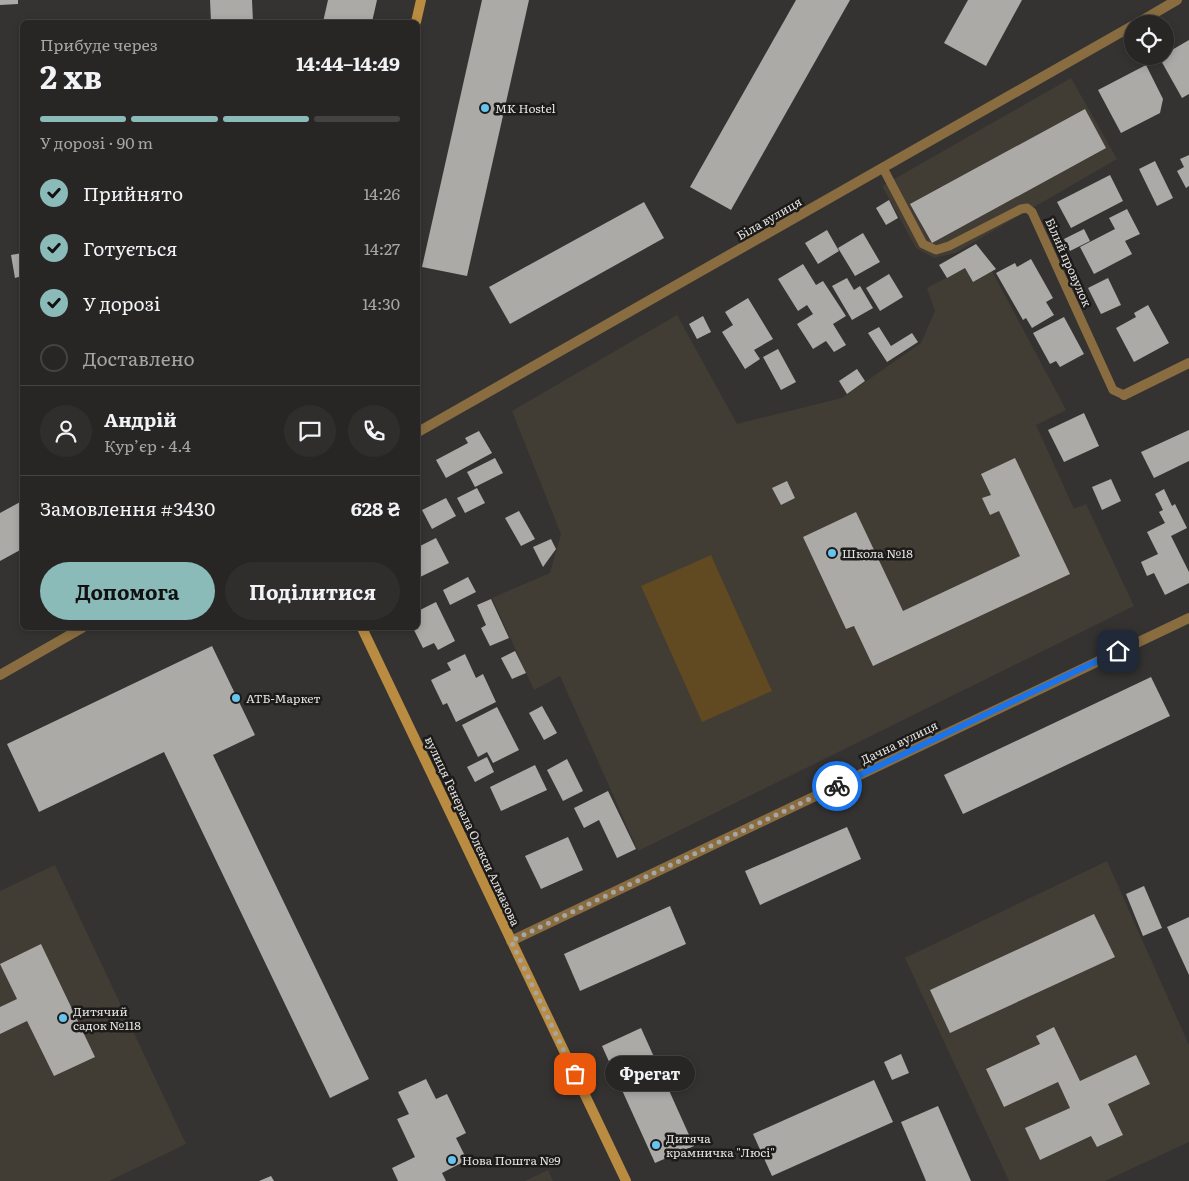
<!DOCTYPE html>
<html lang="uk">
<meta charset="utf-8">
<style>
:root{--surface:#282625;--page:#302e2d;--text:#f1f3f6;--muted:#a5a5a7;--line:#444342;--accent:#8bbbb9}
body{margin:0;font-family:Literata,serif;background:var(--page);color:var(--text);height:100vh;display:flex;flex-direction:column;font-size:19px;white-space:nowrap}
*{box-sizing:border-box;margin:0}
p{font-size:16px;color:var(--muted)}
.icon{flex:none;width:28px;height:28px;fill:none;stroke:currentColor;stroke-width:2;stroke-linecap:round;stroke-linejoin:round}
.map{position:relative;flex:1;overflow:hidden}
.side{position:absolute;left:20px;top:20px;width:400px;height:610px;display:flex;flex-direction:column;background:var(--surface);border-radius:8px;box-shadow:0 2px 8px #0003,0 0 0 1px var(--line)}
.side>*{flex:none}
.controls{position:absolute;left:1124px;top:15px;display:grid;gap:10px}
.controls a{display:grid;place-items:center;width:50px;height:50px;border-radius:50%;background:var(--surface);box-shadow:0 2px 8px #0003,0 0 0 1px var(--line);font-size:25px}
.pin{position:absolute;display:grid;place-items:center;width:42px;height:42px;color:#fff;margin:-21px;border-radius:10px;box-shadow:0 2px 8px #0006}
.courier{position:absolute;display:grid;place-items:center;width:50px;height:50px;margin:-25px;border:4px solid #1a73e8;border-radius:50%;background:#fff;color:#222;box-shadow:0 1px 6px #0007}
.bubble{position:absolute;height:35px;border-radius:18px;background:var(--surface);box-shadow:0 2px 8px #0003,0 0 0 1px var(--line);font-size:16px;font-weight:700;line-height:35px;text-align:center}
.head em{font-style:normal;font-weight:700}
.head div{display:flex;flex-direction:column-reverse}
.head{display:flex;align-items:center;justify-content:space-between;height:85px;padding:0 20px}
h1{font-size:32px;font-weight:700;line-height:38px}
.bar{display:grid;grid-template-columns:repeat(4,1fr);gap:8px 5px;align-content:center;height:60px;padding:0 20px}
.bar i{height:6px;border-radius:4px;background:var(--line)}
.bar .selected{background:var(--accent)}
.bar p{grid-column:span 4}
.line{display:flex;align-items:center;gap:12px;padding:0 20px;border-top:1px solid var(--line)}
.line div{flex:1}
.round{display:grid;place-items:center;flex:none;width:52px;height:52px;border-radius:26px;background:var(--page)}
ol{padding:0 20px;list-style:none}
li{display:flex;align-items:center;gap:15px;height:55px}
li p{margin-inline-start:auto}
li .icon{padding:5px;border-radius:50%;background:var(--accent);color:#111;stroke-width:4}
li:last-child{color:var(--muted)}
li i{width:28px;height:28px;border:2px solid var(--line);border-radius:50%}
.primary-button{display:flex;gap:10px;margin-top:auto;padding:10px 20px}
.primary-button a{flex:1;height:58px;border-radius:30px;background:var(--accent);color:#111;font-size:20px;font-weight:700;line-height:58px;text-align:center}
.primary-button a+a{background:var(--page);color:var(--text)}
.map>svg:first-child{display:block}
.built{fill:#413c34}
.green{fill:#614921}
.building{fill:#acaaa7}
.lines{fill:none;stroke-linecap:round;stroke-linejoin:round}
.lane{stroke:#896d40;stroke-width:9}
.street{stroke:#896d40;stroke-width:10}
.secondary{stroke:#ba8c41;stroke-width:10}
.done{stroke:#a6a5a3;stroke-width:5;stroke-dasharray:0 9}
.route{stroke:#1a73e8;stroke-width:6}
.poi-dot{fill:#66c4ef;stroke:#1c1b1a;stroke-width:2}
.labels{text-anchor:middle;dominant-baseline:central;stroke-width:5;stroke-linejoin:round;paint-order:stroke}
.poi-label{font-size:12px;fill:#e3e2e0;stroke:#1c1b1a;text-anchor:start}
.street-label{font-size:12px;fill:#e3e2e0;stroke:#1c1b1a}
</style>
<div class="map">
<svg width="1189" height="1181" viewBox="0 0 1189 1181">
<rect width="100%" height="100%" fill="#353331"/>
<g class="built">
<path d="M1071,78L1117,159L955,253L934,258L916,248L882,186Z"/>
<path d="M965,268L973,282L992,271L1066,410L1036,425L1074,509L1086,504L1134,606L638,851L560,676L534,690L492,598L550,573L561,534L512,411L677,315L737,424L842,398L921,343L935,311L927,288Z"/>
<path d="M1107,861L1189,1045V1142L1105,1181H1009L905,958Z"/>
<path d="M55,865L186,1144L109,1181H0V891Z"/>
<path d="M548,1170L553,1181H525Z"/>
</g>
<path class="green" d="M711,555L772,691L702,722L641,586Z"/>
<g class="building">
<path d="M0,0H18V4L0,5Z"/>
<path d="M210,0H252L253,22H211Z"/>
<path d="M328,0H377L372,22H323Z"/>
<path d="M482,0H529L467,276L422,267Z"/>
<path d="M796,0H850L731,210L690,187Z"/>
<path d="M968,0H1022L986,66L944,43Z"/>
<path d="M1189,40V94L1182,98L1159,57L1165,56V54Z"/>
<path d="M1146,65L1163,99L1160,113L1121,133L1098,90Z"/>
<path d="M1085,109L1106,148L932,243L910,204Z"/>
<path d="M1189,155V186L1186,188L1177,171L1184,167L1180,159Z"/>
<path d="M1155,161L1173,198L1157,206L1139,169Z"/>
<path d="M1110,175L1123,201L1071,228L1057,202Z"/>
<path d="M889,200L898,218L886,225L876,208Z"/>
<path d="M644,202L664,238L510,324L489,287Z"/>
<path d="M1127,209L1140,234L1125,241L1132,254L1094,274L1080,247L1115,229L1109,218Z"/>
<path d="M1084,229L1090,241L1070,251L1064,239Z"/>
<path d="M827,230L839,251L818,264L805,243Z"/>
<path d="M863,233L880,262L855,276L838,248Z"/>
<path d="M976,244L996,269L973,282L965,268L947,278L939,265Z"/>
<path d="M22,253V276L15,278L11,255Z"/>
<path d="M1031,259L1053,298L1046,302L1054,315L1032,328L1026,318L1023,320L996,273L1015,263L1017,267Z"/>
<path d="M803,264L816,285L823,281L846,316L833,324L846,345L834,352L826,341L813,349L797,324L813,314L807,305L798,311L778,279Z"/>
<path d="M889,274L903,297L880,311L866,288Z"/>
<path d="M847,278L854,290L860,286L873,308L852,320L832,286Z"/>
<path d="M1108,278L1121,305L1101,314L1088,288Z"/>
<path d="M748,298L773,339L754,350L760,359L745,369L722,332L733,325L725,312Z"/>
<path d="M1148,305L1169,343L1134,362L1116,328L1136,317L1134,313Z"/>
<path d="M703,316L711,332L697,339L689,324Z"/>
<path d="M1064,317L1084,354L1060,367L1056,361L1050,364L1033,333Z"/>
<path d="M879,327L891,346L912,333L918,342L887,362L868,333Z"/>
<path d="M778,349L796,382L781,390L763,357Z"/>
<path d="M857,369L865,381L847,394L839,381Z"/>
<path d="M1084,413L1099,446L1064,462L1048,430Z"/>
<path d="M1189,430V461L1154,478L1141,452Z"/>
<path d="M479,431L492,453L446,478L436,460L468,443L465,438Z"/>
<path d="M495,458L503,473L475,487L467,472Z"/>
<path d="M1015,458L1070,574L873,666L854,626L846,629L803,537L856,512L903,611L1020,556L999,511L990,515L982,498L991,495L981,474Z"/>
<path d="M1111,479L1121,501L1102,510L1092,487Z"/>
<path d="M787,481L795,498L781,505L772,488Z"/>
<path d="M477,488L485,503L465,513L457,498Z"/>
<path d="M1164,489L1172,506L1175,504L1187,528L1171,536L1189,572V583L1165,595L1154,573L1147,576L1141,562L1158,554L1147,532L1165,523L1159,512L1163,510L1155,494Z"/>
<path d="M446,498L456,516L432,529L422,510Z"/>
<path d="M22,501V549L0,561V513Z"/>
<path d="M519,511L535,539L521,546L505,518Z"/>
<path d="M436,538L449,563L418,578V547Z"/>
<path d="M551,539L556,549L543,567L533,547Z"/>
<path d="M468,577L476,592L450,605L443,590Z"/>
<path d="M491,599L509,638L490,646L481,628L486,625L477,605Z"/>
<path d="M436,602L455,641L438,650L434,643L423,648L413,628H418V611Z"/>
<path d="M212,646L255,735L213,755L369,1079L330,1098L164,752L39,812L7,744Z"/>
<path d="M515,651L526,673L512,679L501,658Z"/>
<path d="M465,654L476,678L483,674L496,702L456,722L447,703L443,705L431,680L451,670L447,663Z"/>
<path d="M1151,677L1170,716L963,814L944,775Z"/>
<path d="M542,706L557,733L544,740L529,713Z"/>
<path d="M497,707L519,750L493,763L487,752L478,757L462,725Z"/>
<path d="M487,757L494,772L475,782L467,767Z"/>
<path d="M567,759L583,791L563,801L547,770Z"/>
<path d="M535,765L547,790L501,811L490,787Z"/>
<path d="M608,791L636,849L617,858L599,820L584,828L574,808Z"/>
<path d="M847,827L861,859L760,905L745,871Z"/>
<path d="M568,837L583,870L541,889L525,856Z"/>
<path d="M1144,886L1162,928L1143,936L1126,894Z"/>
<path d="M670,906L686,944L580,991L564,954Z"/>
<path d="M1094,914L1115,957L950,1033L930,990Z"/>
<path d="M1189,917V975L1167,927Z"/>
<path d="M41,944L95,1057L54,1076L27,1021L0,1034V1007L17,999L0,964Z"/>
<path d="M1054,1027L1080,1081L1136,1055L1150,1084L1108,1104L1123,1135L1097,1147L1091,1136L1040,1160L1025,1128L1070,1108L1058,1082L1004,1107L986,1069L1040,1044L1036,1036Z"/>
<path d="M641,1028L694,1146L655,1163L602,1046Z"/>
<path d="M901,1054L909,1073L892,1080L884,1062Z"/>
<path d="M426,1079L436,1099L447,1094L466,1133L456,1138L467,1160L442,1173L446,1181H398L392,1168L415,1157L397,1119L409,1114L398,1092Z"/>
<path d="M874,1080L893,1122L772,1176L753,1134Z"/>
<path d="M938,1106L971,1181H926L901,1122Z"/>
<path d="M271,1176L274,1181H259Z"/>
</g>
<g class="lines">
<path class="lane" d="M883,168L923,244L936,250L949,246L1021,209L1027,208L1032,212L1113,390L1124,395"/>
<g class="street">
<path d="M1136,24L1177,0"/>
<path d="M1124,395L1189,363"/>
<path d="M418,432L1132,26"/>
<path d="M0,675L82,628"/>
<path d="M511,941L1189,618"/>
</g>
<g class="secondary">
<path d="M416,22L421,0"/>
<path d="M362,628L626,1181"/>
</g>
</g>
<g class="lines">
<path class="done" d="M575,1074L511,941L837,786"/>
<path class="route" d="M837,786L1118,651"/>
</g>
<g class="poi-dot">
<circle cx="485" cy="108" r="5"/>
<circle cx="832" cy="553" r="5"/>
<circle cx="236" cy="698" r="5"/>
<circle cx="63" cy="1018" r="5"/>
<circle cx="656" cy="1145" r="5"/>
<circle cx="452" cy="1160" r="5"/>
</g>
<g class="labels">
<g class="poi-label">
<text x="495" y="108">MK Hostel</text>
<text x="842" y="553">Школа №18</text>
<text x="246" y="698">АТБ-Маркет</text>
<text x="73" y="1011">Дитячий<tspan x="73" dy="14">садок №118</tspan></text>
<text x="666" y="1138">Дитяча<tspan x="666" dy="14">крамничка "Люсі"</tspan></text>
<text x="462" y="1160">Нова Пошта №9</text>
</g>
<g class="street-label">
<text transform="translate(769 218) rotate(-30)">Біла вулиця</text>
<text transform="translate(1069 262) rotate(66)">Білий провулок</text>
<text transform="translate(899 742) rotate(-26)">Дачна вулиця</text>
<text transform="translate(473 831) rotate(65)">вулиця Генерала Олекси Алмазова</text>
</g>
</g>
</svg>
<div class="controls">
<a><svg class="icon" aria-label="locate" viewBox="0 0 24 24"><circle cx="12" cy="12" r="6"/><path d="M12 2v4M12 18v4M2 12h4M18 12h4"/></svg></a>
</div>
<div class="pin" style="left:575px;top:1074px;background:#ea580c"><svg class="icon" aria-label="bag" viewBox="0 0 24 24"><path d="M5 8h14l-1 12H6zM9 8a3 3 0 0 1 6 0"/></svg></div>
<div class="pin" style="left:1118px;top:651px;background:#1f2937"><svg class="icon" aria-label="home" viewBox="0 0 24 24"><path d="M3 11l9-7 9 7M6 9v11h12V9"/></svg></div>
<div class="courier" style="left:837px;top:786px"><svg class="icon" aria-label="bike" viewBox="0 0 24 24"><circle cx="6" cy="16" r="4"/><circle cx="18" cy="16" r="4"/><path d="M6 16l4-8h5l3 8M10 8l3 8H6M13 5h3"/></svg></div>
<div class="bubble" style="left:605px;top:1056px;width:90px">Фрегат</div>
<section class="side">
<div class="head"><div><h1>2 хв</h1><p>Прибуде через</p></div><em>14:44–14:49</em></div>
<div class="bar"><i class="selected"></i><i class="selected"></i><i class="selected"></i><i></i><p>У дорозі · 90 m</p></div>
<ol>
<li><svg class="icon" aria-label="check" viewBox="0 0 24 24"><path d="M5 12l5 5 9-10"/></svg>Прийнято<p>14:26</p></li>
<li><svg class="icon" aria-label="check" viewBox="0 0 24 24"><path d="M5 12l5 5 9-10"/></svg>Готується<p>14:27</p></li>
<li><svg class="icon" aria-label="check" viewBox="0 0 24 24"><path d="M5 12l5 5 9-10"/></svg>У дорозі<p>14:30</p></li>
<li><i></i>Доставлено</li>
</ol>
<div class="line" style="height:90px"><a class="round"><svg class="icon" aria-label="person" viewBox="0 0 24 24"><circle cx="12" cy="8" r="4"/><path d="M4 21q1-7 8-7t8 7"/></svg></a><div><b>Андрій</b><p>Кур’єр · 4.4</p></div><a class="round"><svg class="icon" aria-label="chat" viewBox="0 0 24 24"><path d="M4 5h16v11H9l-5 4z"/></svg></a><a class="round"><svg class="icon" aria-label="phone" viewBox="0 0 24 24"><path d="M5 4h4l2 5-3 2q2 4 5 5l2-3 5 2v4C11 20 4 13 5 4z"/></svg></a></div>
<div class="line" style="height:65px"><div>Замовлення #3430</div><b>628 ₴</b></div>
<div class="primary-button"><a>Допомога</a><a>Поділитися</a></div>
</section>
</div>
